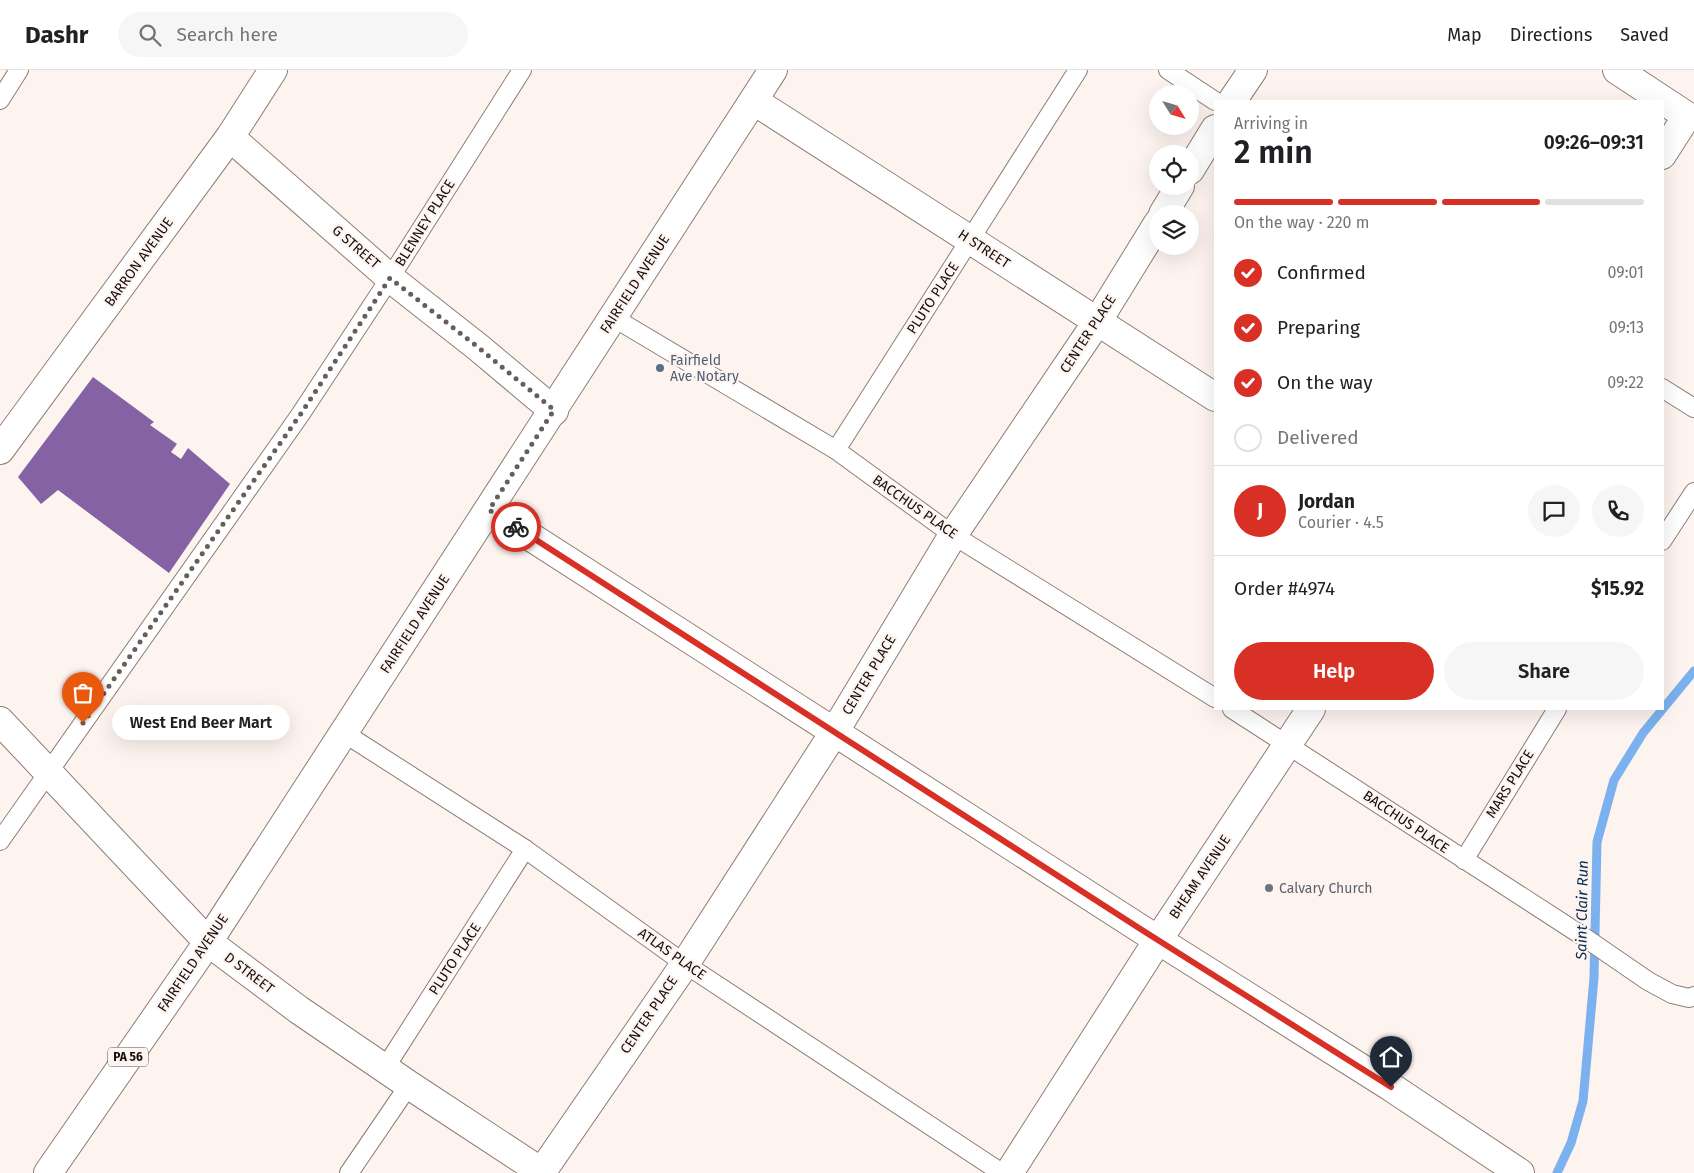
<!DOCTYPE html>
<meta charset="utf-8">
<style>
:root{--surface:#fff;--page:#f6f6f6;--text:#202124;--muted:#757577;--line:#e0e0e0;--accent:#d93025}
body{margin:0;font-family:"Fira Sans",sans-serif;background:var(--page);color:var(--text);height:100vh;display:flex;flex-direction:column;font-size:19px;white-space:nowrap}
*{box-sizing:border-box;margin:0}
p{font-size:16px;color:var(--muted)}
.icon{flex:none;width:28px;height:28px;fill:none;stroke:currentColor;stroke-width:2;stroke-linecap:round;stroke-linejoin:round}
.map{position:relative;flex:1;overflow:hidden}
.drawer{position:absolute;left:1214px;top:30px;width:450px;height:610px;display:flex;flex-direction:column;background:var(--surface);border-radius:0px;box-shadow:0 5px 20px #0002}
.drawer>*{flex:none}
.needle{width:32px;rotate:127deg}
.fabs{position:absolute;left:1149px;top:15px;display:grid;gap:10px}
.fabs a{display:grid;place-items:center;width:50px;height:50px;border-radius:50%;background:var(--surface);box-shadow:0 5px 20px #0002;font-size:25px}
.pin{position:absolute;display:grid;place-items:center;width:42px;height:42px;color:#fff;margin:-51px -21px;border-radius:50% 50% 50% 0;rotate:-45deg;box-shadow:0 0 5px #0007}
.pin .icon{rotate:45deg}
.courier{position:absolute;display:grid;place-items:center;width:50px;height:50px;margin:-25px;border:4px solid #d93025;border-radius:50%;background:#fff;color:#222;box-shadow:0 1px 6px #0007}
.bubble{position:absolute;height:35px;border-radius:18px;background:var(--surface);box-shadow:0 5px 20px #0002;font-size:16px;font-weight:600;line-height:35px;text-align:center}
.summary em{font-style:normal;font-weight:600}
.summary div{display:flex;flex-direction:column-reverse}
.summary{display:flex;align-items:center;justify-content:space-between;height:85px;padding:0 20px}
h1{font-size:32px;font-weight:600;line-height:38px}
.bar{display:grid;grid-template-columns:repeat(4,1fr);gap:8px 5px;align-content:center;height:60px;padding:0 20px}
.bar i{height:6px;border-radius:4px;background:var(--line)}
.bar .active{background:var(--accent)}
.bar p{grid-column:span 4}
.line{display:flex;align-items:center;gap:12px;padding:0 20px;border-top:1px solid var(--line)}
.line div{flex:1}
.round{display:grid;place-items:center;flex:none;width:52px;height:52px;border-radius:26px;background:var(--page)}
ol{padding:0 20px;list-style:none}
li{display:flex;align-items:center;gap:15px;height:55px}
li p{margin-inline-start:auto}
li .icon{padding:5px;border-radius:50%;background:var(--accent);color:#fff;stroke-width:4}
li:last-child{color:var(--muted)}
li i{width:28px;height:28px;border:2px solid var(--line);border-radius:50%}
.cta{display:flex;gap:10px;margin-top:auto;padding:10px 20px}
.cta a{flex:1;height:58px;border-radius:30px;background:var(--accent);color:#fff;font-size:20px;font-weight:600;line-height:58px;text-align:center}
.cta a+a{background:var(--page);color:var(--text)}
header{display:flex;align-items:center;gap:30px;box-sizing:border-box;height:70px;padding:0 25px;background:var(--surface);border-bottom:1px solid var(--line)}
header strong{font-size:24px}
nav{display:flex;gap:28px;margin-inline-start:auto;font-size:18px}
.search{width:350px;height:45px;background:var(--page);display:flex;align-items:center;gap:12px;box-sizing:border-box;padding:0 18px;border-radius:28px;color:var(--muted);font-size:19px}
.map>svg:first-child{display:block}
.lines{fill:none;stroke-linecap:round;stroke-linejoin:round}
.stream{stroke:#7ab1ee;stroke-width:9}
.building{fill:#8462a4}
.lane-casing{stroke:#8f7c74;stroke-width:20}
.street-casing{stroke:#8f7c74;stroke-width:30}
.secondary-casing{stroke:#8f7c74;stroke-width:30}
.highway-casing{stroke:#8f7c74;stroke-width:30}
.lane{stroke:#fff;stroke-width:18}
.street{stroke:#fff;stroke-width:28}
.secondary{stroke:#fff;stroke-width:28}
.highway{stroke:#fff;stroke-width:28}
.done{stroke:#665e5b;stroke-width:5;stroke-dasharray:0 9}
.route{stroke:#d93025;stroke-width:6}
.service-dot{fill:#5c6f8a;stroke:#fdf4f0;stroke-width:2}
.worship-dot{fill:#6b7280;stroke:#fdf4f0;stroke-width:2}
.labels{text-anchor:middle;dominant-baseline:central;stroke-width:4.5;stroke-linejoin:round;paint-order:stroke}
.shield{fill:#fdf4f0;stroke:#5b5350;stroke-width:1}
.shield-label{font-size:12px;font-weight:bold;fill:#150e0b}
.street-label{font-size:14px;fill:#150e0b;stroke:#fdf4f0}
.service-label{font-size:14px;fill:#4e5e75;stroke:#fdf4f0;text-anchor:start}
.worship-label{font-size:14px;fill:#5b616d;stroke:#fdf4f0;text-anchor:start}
.water-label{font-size:15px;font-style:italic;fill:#042d53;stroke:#fdf4f0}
</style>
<header>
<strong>Dashr</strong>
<div class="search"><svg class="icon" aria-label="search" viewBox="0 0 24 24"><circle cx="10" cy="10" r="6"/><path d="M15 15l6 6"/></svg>Search here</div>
<nav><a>Map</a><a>Directions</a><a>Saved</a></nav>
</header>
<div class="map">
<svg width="1694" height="1103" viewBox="0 0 1694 1103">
<rect width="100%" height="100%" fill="#fdf4f0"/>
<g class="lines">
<path class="stream" d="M1557,1103L1571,1073L1583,1031L1594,908L1597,772L1614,710L1643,663L1694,601"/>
</g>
<path class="building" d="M93,307L154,352L150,355L177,374L171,382L181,389L188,378L230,414L169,503L58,420L41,434L18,407Z"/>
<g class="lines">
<g class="lane-casing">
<g id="lane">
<path d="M1168,0L1215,31"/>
<path d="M0,30L19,0"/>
<path d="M614,248L836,380L953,465L1215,628"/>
<path d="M1662,318L1694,338"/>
<path d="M836,380L1078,0"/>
<path d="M1662,471L1694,422"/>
<path d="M1232,639L1581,865L1648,911L1672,924L1689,928L1694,926"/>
<path d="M344,663L525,779L685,894L1002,1103"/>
<path d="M0,771L300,345L390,208L522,0"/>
<path d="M1464,790L1557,639"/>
<path d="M385,998L525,779"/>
<path d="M349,1103L409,1015"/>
</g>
</g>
<g class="street-casing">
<g id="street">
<path d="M1617,0L1687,46L1662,85"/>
<path d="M754,31L1215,327"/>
<path d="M1232,31L1253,0"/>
<path d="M230,67L390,208L479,278L554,341"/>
<path d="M1190,100L1215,59"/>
<path d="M1163,144L1180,116"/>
<path d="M0,380L230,67L273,0"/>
<path d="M489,440L1158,870L1391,1017L1520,1103"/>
<path d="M208,872L299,940L409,1015L543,1103"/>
<path d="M541,1103L685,894L835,661L953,465L1097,252L1158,153"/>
<path d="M1009,1103L1158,870L1311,639"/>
</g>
</g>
<g class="secondary-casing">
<path id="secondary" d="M0,651L208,872"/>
</g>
<g class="highway-casing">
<path id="highway" d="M48,1103L208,872L773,0"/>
</g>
<use href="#lane" class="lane"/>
<use href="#street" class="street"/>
<use href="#secondary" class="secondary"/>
<use href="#highway" class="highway"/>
</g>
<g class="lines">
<path class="done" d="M83,653L300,345L390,208L479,278L554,340L489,440L516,457"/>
<path class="route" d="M516,457L1142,860L1391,1017"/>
</g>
<circle class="service-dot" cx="660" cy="298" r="5"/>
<circle class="worship-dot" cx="1269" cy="818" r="5"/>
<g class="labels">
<rect class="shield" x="108" y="977.5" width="40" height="19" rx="4"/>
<g class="shield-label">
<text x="128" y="987">PA 56</text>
</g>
<g class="street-label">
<text transform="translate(425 153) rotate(-58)">BLENNEY PLACE</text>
<text transform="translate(356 177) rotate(41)">G STREET</text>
<text transform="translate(984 179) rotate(33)">H STREET</text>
<text transform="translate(139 192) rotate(-54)">BARRON AVENUE</text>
<text transform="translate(635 214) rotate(-57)">FAIRFIELD AVENUE</text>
<text transform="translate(933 228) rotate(-57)">PLUTO PLACE</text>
<text transform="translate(1088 264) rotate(-57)">CENTER PLACE</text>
<text transform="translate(915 437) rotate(35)">BACCHUS PLACE</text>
<text transform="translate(415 554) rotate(-57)">FAIRFIELD AVENUE</text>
<text transform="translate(869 605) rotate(-59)">CENTER PLACE</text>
<text transform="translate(1510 714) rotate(-58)">MARS PLACE</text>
<text transform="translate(1406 752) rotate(34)">BACCHUS PLACE</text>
<text transform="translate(1200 807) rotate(-56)">BHEAM AVENUE</text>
<text transform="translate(672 884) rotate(35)">ATLAS PLACE</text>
<text transform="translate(455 889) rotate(-57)">PLUTO PLACE</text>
<text transform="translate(193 893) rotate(-56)">FAIRFIELD AVENUE</text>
<text transform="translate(249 903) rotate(37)">D STREET</text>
<text transform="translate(649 945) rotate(-56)">CENTER PLACE</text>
</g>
<g class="service-label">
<text x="670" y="290">Fairfield<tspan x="670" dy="16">Ave Notary</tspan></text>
</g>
<g class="worship-label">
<text x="1279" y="818">Calvary Church</text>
</g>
<g class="water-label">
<text transform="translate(1582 840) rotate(-89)">Saint Clair Run</text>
</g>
</g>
</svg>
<div class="fabs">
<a><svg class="needle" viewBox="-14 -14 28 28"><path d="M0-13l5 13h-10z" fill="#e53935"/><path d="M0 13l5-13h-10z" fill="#757577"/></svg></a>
<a><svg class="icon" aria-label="locate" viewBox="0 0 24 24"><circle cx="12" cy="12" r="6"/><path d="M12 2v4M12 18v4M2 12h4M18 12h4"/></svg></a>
<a><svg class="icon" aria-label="layers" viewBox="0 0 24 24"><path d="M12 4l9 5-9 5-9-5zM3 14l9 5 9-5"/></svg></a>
</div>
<div class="pin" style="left:83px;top:653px;background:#ea580c"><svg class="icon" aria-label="bag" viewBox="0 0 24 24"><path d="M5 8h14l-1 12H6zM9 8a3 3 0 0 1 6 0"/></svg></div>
<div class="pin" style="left:1391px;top:1017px;background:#1f2937"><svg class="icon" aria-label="home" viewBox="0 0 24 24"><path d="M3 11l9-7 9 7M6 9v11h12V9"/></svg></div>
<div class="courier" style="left:516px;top:457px"><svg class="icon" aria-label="bike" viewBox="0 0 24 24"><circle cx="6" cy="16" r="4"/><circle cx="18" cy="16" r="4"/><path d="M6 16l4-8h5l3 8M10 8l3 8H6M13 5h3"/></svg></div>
<div class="bubble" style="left:112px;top:635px;width:178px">West End Beer Mart</div>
<section class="drawer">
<div class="summary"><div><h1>2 min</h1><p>Arriving in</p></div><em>09:26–09:31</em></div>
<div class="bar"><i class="active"></i><i class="active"></i><i class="active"></i><i></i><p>On the way · 220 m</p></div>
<ol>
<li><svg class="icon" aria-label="check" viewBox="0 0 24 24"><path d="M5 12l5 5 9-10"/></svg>Confirmed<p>09:01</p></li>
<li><svg class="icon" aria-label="check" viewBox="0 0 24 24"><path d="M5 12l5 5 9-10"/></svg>Preparing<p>09:13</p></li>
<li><svg class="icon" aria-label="check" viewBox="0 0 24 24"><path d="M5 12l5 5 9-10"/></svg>On the way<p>09:22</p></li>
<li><i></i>Delivered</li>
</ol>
<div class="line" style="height:90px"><b class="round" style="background:var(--accent);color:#fff">J</b><div><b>Jordan</b><p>Courier · 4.5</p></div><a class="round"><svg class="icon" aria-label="chat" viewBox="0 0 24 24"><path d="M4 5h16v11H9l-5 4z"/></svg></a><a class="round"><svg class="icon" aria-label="phone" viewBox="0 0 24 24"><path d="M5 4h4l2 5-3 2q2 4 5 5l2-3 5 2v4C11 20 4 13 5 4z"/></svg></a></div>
<div class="line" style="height:65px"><div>Order #4974</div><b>$15.92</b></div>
<div class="cta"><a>Help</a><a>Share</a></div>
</section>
</div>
